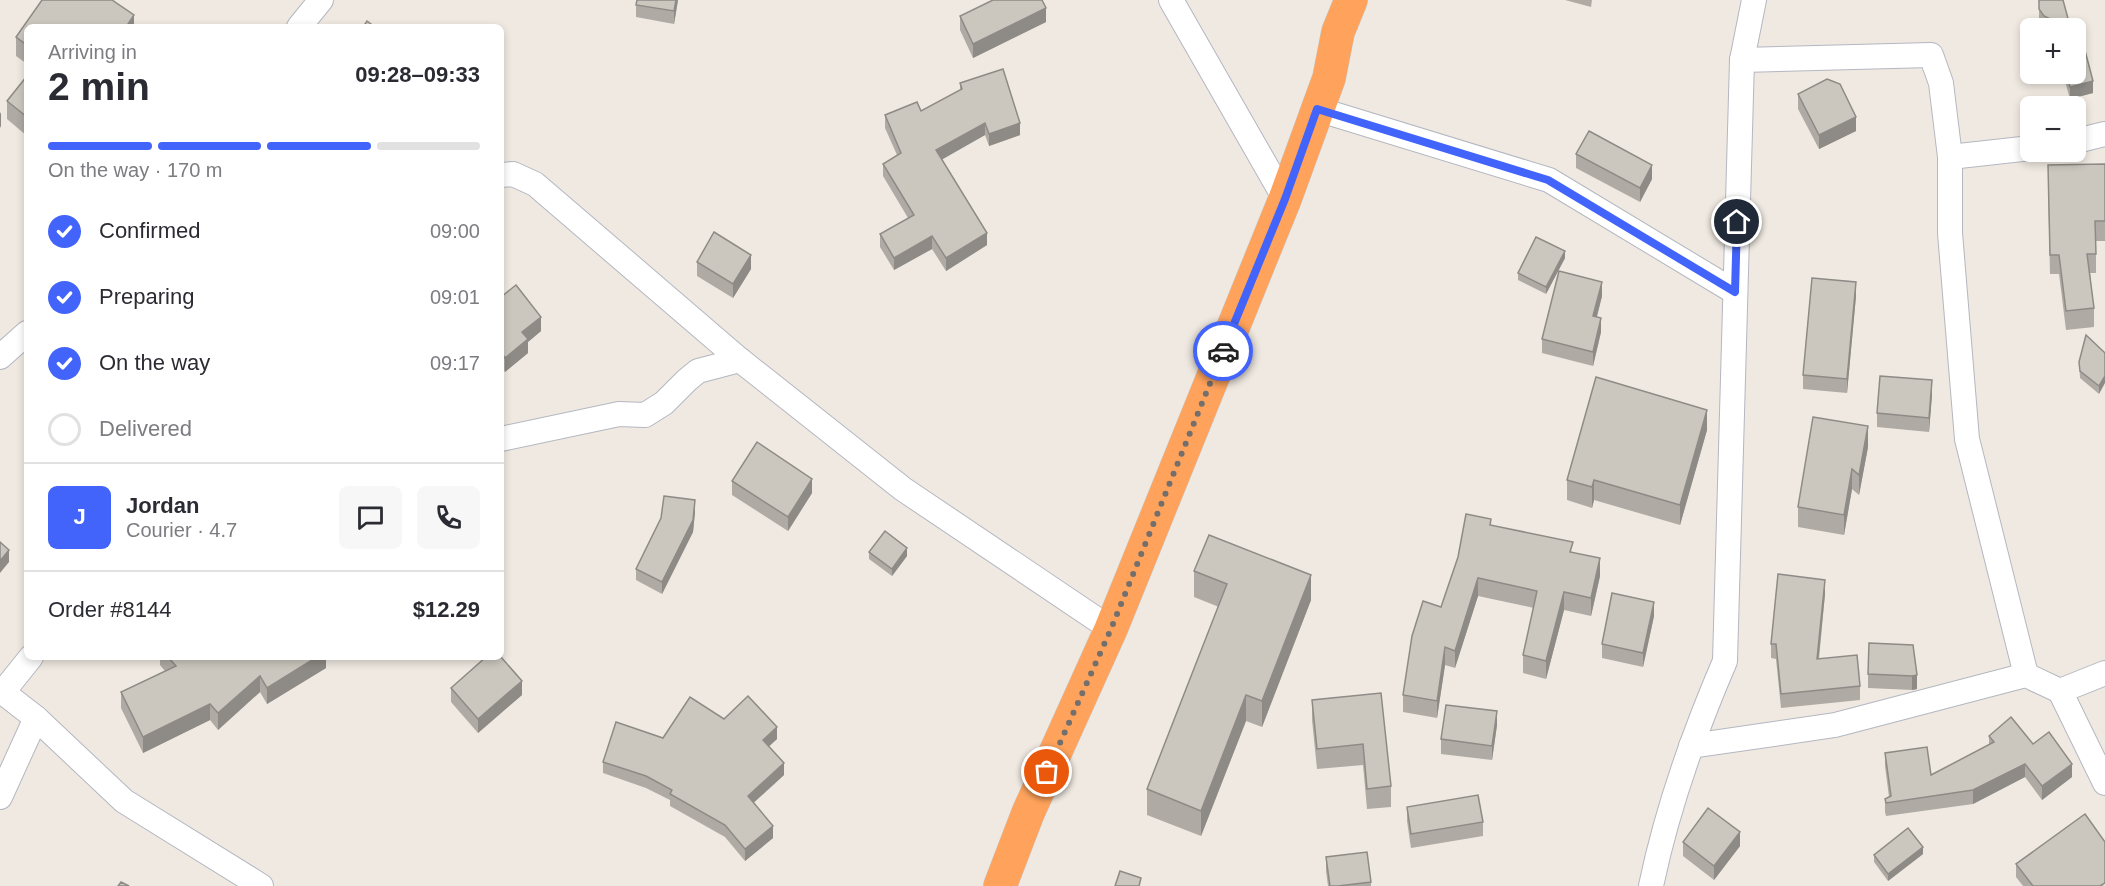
<!DOCTYPE html>
<meta charset="utf-8">
<style>
:root{--surface:#fff;--page:#f7f7f7;--text:#2b2b33;--muted:#7c7c81;--line:#e1e1e2;--accent:#4264fb}
body{margin:0;font-family:Arial,sans-serif;background:var(--page);color:var(--text);height:100vh;display:flex;flex-direction:column;font-size:22px;white-space:nowrap}
*{box-sizing:border-box;margin:0}
p{font-size:20px;color:var(--muted)}
.icon{flex:none;width:33px;height:33px;fill:none;stroke:currentColor;stroke-width:2;stroke-linecap:round;stroke-linejoin:round}
.map{position:relative;flex:1;overflow:hidden}
.panel{position:absolute;left:24px;top:24px;width:480px;height:636px;display:flex;flex-direction:column;background:var(--surface);border-radius:9px;box-shadow:0 3px 9px #0003}
.panel>*{flex:none}
.tools{position:absolute;left:2020px;top:18px;display:grid;gap:12px}
.tools a{display:grid;place-items:center;width:66px;height:66px;border-radius:9px;background:var(--surface);box-shadow:0 3px 9px #0003;font-size:30px}
.pin{position:absolute;display:grid;place-items:center;width:51px;height:51px;color:#fff;margin:-26px;border:3px solid #fff;border-radius:50%;box-shadow:0 2px 6px #0007}
.courier{position:absolute;display:grid;place-items:center;width:60px;height:60px;margin:-30px;border:4px solid #4264fb;border-radius:50%;background:#fff;color:#222;box-shadow:0 2px 8px #0007}
.summary em{font-style:normal;font-weight:700}
.summary div{display:flex;flex-direction:column-reverse}
.summary{display:flex;align-items:center;justify-content:space-between;height:102px;padding:0 24px}
h1{font-size:39px;font-weight:700;line-height:45px}
.bar{display:grid;grid-template-columns:repeat(4,1fr);gap:9px 6px;align-content:center;height:72px;padding:0 24px}
.bar i{height:8px;border-radius:4px;background:var(--line)}
.bar .selected{background:var(--accent)}
.bar p{grid-column:span 4}
.line{display:flex;align-items:center;gap:15px;padding:0 24px;border-top:2px solid var(--line)}
.line div{flex:1}
.round{display:grid;place-items:center;flex:none;width:63px;height:63px;border-radius:9px;background:var(--page)}
ol{padding:0 24px;list-style:none}
li{display:flex;align-items:center;gap:18px;height:66px}
li p{margin-inline-start:auto}
li .icon{padding:6px;border-radius:50%;background:var(--accent);color:#fff;stroke-width:4}
li:last-child{color:var(--muted)}
li i{width:33px;height:33px;border:3px solid var(--line);border-radius:50%}
.map>svg:first-child{display:block}
.lines{fill:none;stroke-linecap:round;stroke-linejoin:round}
.street-casing{stroke:#b4b7c1;stroke-width:26}
.highway-casing{stroke:#c9c9c9;stroke-width:34}
.street{stroke:#fff;stroke-width:24}
.highway{stroke:#ffa35c;stroke-width:33}
.wall{fill:#afaba4}
.shaded-wall{fill:#8e8b86}
.building{fill:#cbc7bf;stroke:#8e8b86;stroke-width:1.5}
.done{stroke:#726f6d;stroke-width:6;stroke-dasharray:0 10.8}
.route{stroke:#4264fb;stroke-width:8}
</style>
<div class="map">
<svg width="2105" height="886" viewBox="0 0 2105 886">
<rect width="100%" height="100%" fill="#efe9e1"/>
<g class="lines">
<g class="street-casing">
<g id="street">
<path d="M1171,0L1285,199"/>
<path d="M299,27L321,0"/>
<path d="M1742,60L1931,55L1941,83L1950,157V233L1967,439L2026,675"/>
<path d="M1317,109L1549,180L1735,292"/>
<path d="M2076,141L2105,134"/>
<path d="M1950,157L2031,148"/>
<path d="M501,175L513,174L535,184L740,360L903,489L1111,629"/>
<path d="M0,357L27,333"/>
<path d="M501,439L619,414L645,415L664,403L687,380L698,371L740,360"/>
<path d="M0,690L36,718L124,801L261,886"/>
<path d="M2060,691L2105,783"/>
<path d="M3,692L31,657"/>
<path d="M1691,746L1835,725L2026,675L2060,691L2105,673"/>
<path d="M0,797L36,718"/>
<path d="M1651,886C1667,809 1694,733 1725,661L1742,60L1754,0"/>
</g>
</g>
<g class="highway-casing">
<path id="highway" d="M1000,886L1028,813L1111,629L1285,199L1329,78L1338,32L1351,0"/>
</g>
<use href="#street" class="street"/>
<use href="#highway" class="highway"/>
</g>
<g class="wall">
<path d="M42,0H112L134,15V27H27V64L16,56V37Z"/>
<path d="M678,0L674,24L636,17V5Z"/>
<path d="M1565,0H1592L1591,7Z"/>
<path d="M2039,0H2063L2070,26L2078,24L2093,81V93L2070,99L2063,74H2076V28H2044L2039,22Z"/>
<path d="M960,16L1046,22L973,58L960,30Z"/>
<path d="M27,76V136L7,119V101Z"/>
<path d="M960,83L1020,135L989,146L985,135L942,159L987,245L946,271L932,249L894,270L880,247V234L908,218L883,176V164L897,155L885,128V115L921,111L960,90Z"/>
<path d="M1798,94L1856,131L1819,149L1798,109Z"/>
<path d="M1576,154L1652,179L1640,202L1576,168Z"/>
<path d="M2105,164V241H2096V273H2090L2094,308V327L2066,330L2059,274H2050L2048,184Z"/>
<path d="M1565,258L1546,294L1518,280V273Z"/>
<path d="M697,262L751,269L733,298L697,276Z"/>
<path d="M1602,296L1597,317L1601,332L1593,366L1542,353V339Z"/>
<path d="M1856,296L1847,393L1803,389V375Z"/>
<path d="M501,297L541,331L528,342V353L505,372L501,366Z"/>
<path d="M2105,353L2099,394L2080,378L2079,362Z"/>
<path d="M1932,395L1929,432L1877,427V413Z"/>
<path d="M1707,430L1680,525L1594,500L1592,508L1567,500V480Z"/>
<path d="M1868,447L1859,495L1852,489L1844,535L1798,527V507Z"/>
<path d="M732,481L812,493L788,531L732,495Z"/>
<path d="M695,512L693,532L662,594L636,580V569Z"/>
<path d="M1491,525L1573,552L1600,576L1591,616L1564,610L1546,679L1523,673V655L1534,608L1478,596L1455,668L1445,665L1437,718L1403,712V695L1441,607Z"/>
<path d="M869,552L907,556L892,576L869,559Z"/>
<path d="M1194,571L1311,600L1262,727L1246,721L1201,836L1147,815V789L1219,607L1194,597Z"/>
<path d="M1825,594L1819,659L1860,686V700L1781,708L1776,659L1771,658V644Z"/>
<path d="M1654,616L1643,667L1602,658V644Z"/>
<path d="M1913,645L1917,689L1912,690L1868,688V674Z"/>
<path d="M160,657H326V668L267,704L260,692L218,730L210,720L143,753L121,708V692L165,671L160,665Z"/>
<path d="M451,688L522,695L478,733L451,702Z"/>
<path d="M1381,693L1391,786V807L1367,809L1363,765L1317,769L1312,720V700Z"/>
<path d="M724,719L777,739L769,746L784,775L753,803L773,838L745,861L725,837L670,806V800L646,788L603,773V762L663,738Z"/>
<path d="M1497,725L1492,760L1441,754V739Z"/>
<path d="M1989,736L2033,744L2072,777L2042,800L2025,777L1973,804L1886,816L1885,812V799L1889,797L1885,766V753L1931,775L1989,745Z"/>
<path d="M1407,807L1483,822V836L1411,848L1407,821Z"/>
<path d="M1683,842L1740,846L1714,880L1683,856Z"/>
<path d="M1923,854L1888,881L1874,862V855Z"/>
<path d="M1326,857L1371,882V886H1328L1326,871Z"/>
<path d="M2016,864L2105,886H2023L2016,877Z"/>
</g>
<g class="shaded-wall">
<path d="M676,0H678L674,24V11Z"/>
<path d="M1046,8V22L973,58V44Z"/>
<path d="M134,15V27H126Z"/>
<path d="M2093,81V93L2070,99V87Z"/>
<path d="M1,112V126L0,128V114Z"/>
<path d="M1856,117V131L1819,149V135Z"/>
<path d="M985,123V135L936,163V150Z"/>
<path d="M1020,123V135L989,146V134Z"/>
<path d="M1652,165V179L1640,202V188Z"/>
<path d="M987,233V245L946,271V258Z"/>
<path d="M932,236V249L894,270V258Z"/>
<path d="M1565,251V258L1546,294V287Z"/>
<path d="M751,255V269L733,298V284Z"/>
<path d="M1602,282V296L1593,331V316Z"/>
<path d="M1856,282V296L1847,393V379Z"/>
<path d="M541,317V331L528,342V353L505,372V358L522,332Z"/>
<path d="M1601,318V332L1593,366V352Z"/>
<path d="M2105,376V383L2099,394V386Z"/>
<path d="M1932,380V395L1929,432V418Z"/>
<path d="M1707,410V430L1680,525V505Z"/>
<path d="M1868,426V447L1859,495V475Z"/>
<path d="M1852,469V489L1844,535V515Z"/>
<path d="M812,479V493L788,531V517Z"/>
<path d="M1594,480V500L1592,508V487Z"/>
<path d="M695,500V512L693,532L662,594V582Z"/>
<path d="M907,548V556L892,576V569Z"/>
<path d="M9,550V562L0,573V561Z"/>
<path d="M1600,558V576L1591,616V598Z"/>
<path d="M1311,575V600L1262,727V701Z"/>
<path d="M1478,578V596L1455,668V651Z"/>
<path d="M1825,580V594L1817,673V659Z"/>
<path d="M1564,592V610L1546,679V661Z"/>
<path d="M1654,602V616L1643,667V653Z"/>
<path d="M1445,647V665L1437,718V701Z"/>
<path d="M317,657H326V668L267,704V688Z"/>
<path d="M1917,675V689L1912,690V676Z"/>
<path d="M260,676V692L218,730V713Z"/>
<path d="M522,681V695L478,733V719Z"/>
<path d="M1246,695V721L1201,836V811Z"/>
<path d="M210,704V720L143,753V737Z"/>
<path d="M1497,711V725L1492,760V746Z"/>
<path d="M777,727V739L763,752V740Z"/>
<path d="M784,763V775L748,808V796Z"/>
<path d="M2025,764V777L1973,804V790Z"/>
<path d="M2072,764V777L2042,800V786Z"/>
<path d="M773,826V838L745,861V849Z"/>
<path d="M1740,832V846L1714,880V866Z"/>
<path d="M1923,847V854L1888,881V874Z"/>
</g>
<g class="building">
<path d="M42,0H112L134,15L126,27H27V45L16,37Z"/>
<path d="M637,0H676L674,11L636,5Z"/>
<path d="M993,0H1042L1046,8L973,44L960,16Z"/>
<path d="M2039,0H2063L2070,26L2078,24L2093,81L2070,87L2066,74H2076V28H2061L2067,27L2044,16L2039,9Z"/>
<path d="M367,21L375,27H363Z"/>
<path d="M1003,69L1020,123L989,134L985,123L936,150L987,233L946,258L932,236L894,258L880,234L914,215L883,164L901,153L885,115L917,102L921,111L962,89L960,83Z"/>
<path d="M27,76V117L7,101Z"/>
<path d="M1827,79L1840,84L1856,117L1819,135L1798,94Z"/>
<path d="M1589,131L1652,165L1640,188L1576,154Z"/>
<path d="M2105,164V221H2095L2096,254H2087L2094,308L2066,311L2059,255H2050L2048,165Z"/>
<path d="M714,232L751,255L733,284L697,262Z"/>
<path d="M1536,237L1565,251L1546,287L1518,273Z"/>
<path d="M1559,271L1602,282L1593,316L1601,318L1593,352L1542,339Z"/>
<path d="M1812,278L1856,282L1847,379L1803,375Z"/>
<path d="M516,285L541,317L522,332L528,339L505,358L501,352V297Z"/>
<path d="M2086,335L2105,353V376L2099,386L2080,371L2079,362Z"/>
<path d="M1880,376L1932,380L1929,418L1877,413Z"/>
<path d="M1596,377L1707,410L1680,505L1594,480L1592,487L1567,480Z"/>
<path d="M1813,417L1868,426L1859,475L1852,469L1844,515L1798,507Z"/>
<path d="M757,442L812,479L788,517L732,481Z"/>
<path d="M664,496L695,500L693,520L662,582L636,569L661,518Z"/>
<path d="M1466,514L1491,519L1490,525L1573,542L1570,552L1600,558L1591,598L1564,592L1546,661L1523,655L1537,591L1478,578L1455,651L1445,647L1437,701L1403,695L1412,636L1423,601L1441,607L1458,557Z"/>
<path d="M885,531L907,548L892,569L869,552Z"/>
<path d="M1209,535L1311,575L1262,701L1246,695L1201,811L1147,789L1227,584L1194,571Z"/>
<path d="M0,542L9,550L0,561Z"/>
<path d="M1778,574L1825,580L1817,659L1857,655L1860,686L1781,694L1776,644H1771Z"/>
<path d="M1612,593L1654,602L1643,653L1602,644Z"/>
<path d="M1869,643L1913,645L1917,675L1912,676L1868,674Z"/>
<path d="M168,657H317L267,688L260,676L218,713L210,704L143,737L121,692L176,666Z"/>
<path d="M486,657H501L522,681L478,719L451,688Z"/>
<path d="M1381,693L1391,786L1367,789L1363,744L1317,749L1312,700Z"/>
<path d="M748,696L777,727L763,740L784,763L748,796L773,826L745,849L725,825L670,794L672,790L646,776L603,762L616,722L663,738L690,697L724,719Z"/>
<path d="M1446,705L1497,711L1492,746L1441,739Z"/>
<path d="M2011,717L2033,744L2049,732L2072,764L2042,786L2025,764L1973,790L1886,803L1885,799L1891,796L1885,753L1927,747L1931,775L1994,742L1989,736Z"/>
<path d="M1478,795L1483,822L1411,834L1407,807Z"/>
<path d="M1708,808L1740,832L1714,866L1683,842Z"/>
<path d="M2085,814L2105,842V883L2100,886H2033L2016,864Z"/>
<path d="M1908,828L1923,847L1888,874L1874,855Z"/>
<path d="M1367,852L1371,882L1338,886H1330L1326,857Z"/>
<path d="M1120,871L1141,878L1139,886H1115Z"/>
<path d="M121,882L129,886H118Z"/>
</g>
<g class="lines">
<path class="done" d="M1047,772L1111,629L1223,351"/>
<path class="route" d="M1223,351L1285,199L1317,109L1548,180L1735,292L1737,222"/>
</g>
</svg>
<div class="tools">
<a>+</a>
<a>−</a>
</div>
<div class="pin" style="left:1047px;top:772px;background:#ea580c"><svg class="icon" aria-label="bag" viewBox="0 0 24 24"><path d="M5 8h14l-1 12H6zM9 8a3 3 0 0 1 6 0"/></svg></div>
<div class="pin" style="left:1737px;top:222px;background:#1f2937"><svg class="icon" aria-label="home" viewBox="0 0 24 24"><path d="M3 11l9-7 9 7M6 9v11h12V9"/></svg></div>
<div class="courier" style="left:1223px;top:351px"><svg class="icon" aria-label="car" viewBox="0 0 24 24"><path d="M5 17H2v-5l4-1 3-4h7l3 4 3 1v5h-3M9 17h6M6 11h13"/><circle cx="7" cy="17" r="2"/><circle cx="17" cy="17" r="2"/></svg></div>
<section class="panel">
<div class="summary"><div><h1>2 min</h1><p>Arriving in</p></div><em>09:28–09:33</em></div>
<div class="bar"><i class="selected"></i><i class="selected"></i><i class="selected"></i><i></i><p>On the way · 170 m</p></div>
<ol>
<li><svg class="icon" aria-label="check" viewBox="0 0 24 24"><path d="M5 12l5 5 9-10"/></svg>Confirmed<p>09:00</p></li>
<li><svg class="icon" aria-label="check" viewBox="0 0 24 24"><path d="M5 12l5 5 9-10"/></svg>Preparing<p>09:01</p></li>
<li><svg class="icon" aria-label="check" viewBox="0 0 24 24"><path d="M5 12l5 5 9-10"/></svg>On the way<p>09:17</p></li>
<li><i></i>Delivered</li>
</ol>
<div class="line" style="height:108px"><b class="round" style="background:var(--accent);color:#fff">J</b><div><b>Jordan</b><p>Courier · 4.7</p></div><a class="round"><svg class="icon" aria-label="chat" viewBox="0 0 24 24"><path d="M4 5h16v11H9l-5 4z"/></svg></a><a class="round"><svg class="icon" aria-label="phone" viewBox="0 0 24 24"><path d="M5 4h4l2 5-3 2q2 4 5 5l2-3 5 2v4C11 20 4 13 5 4z"/></svg></a></div>
<div class="line" style="height:78px"><div>Order #8144</div><b>$12.29</b></div>
</section>
</div>
